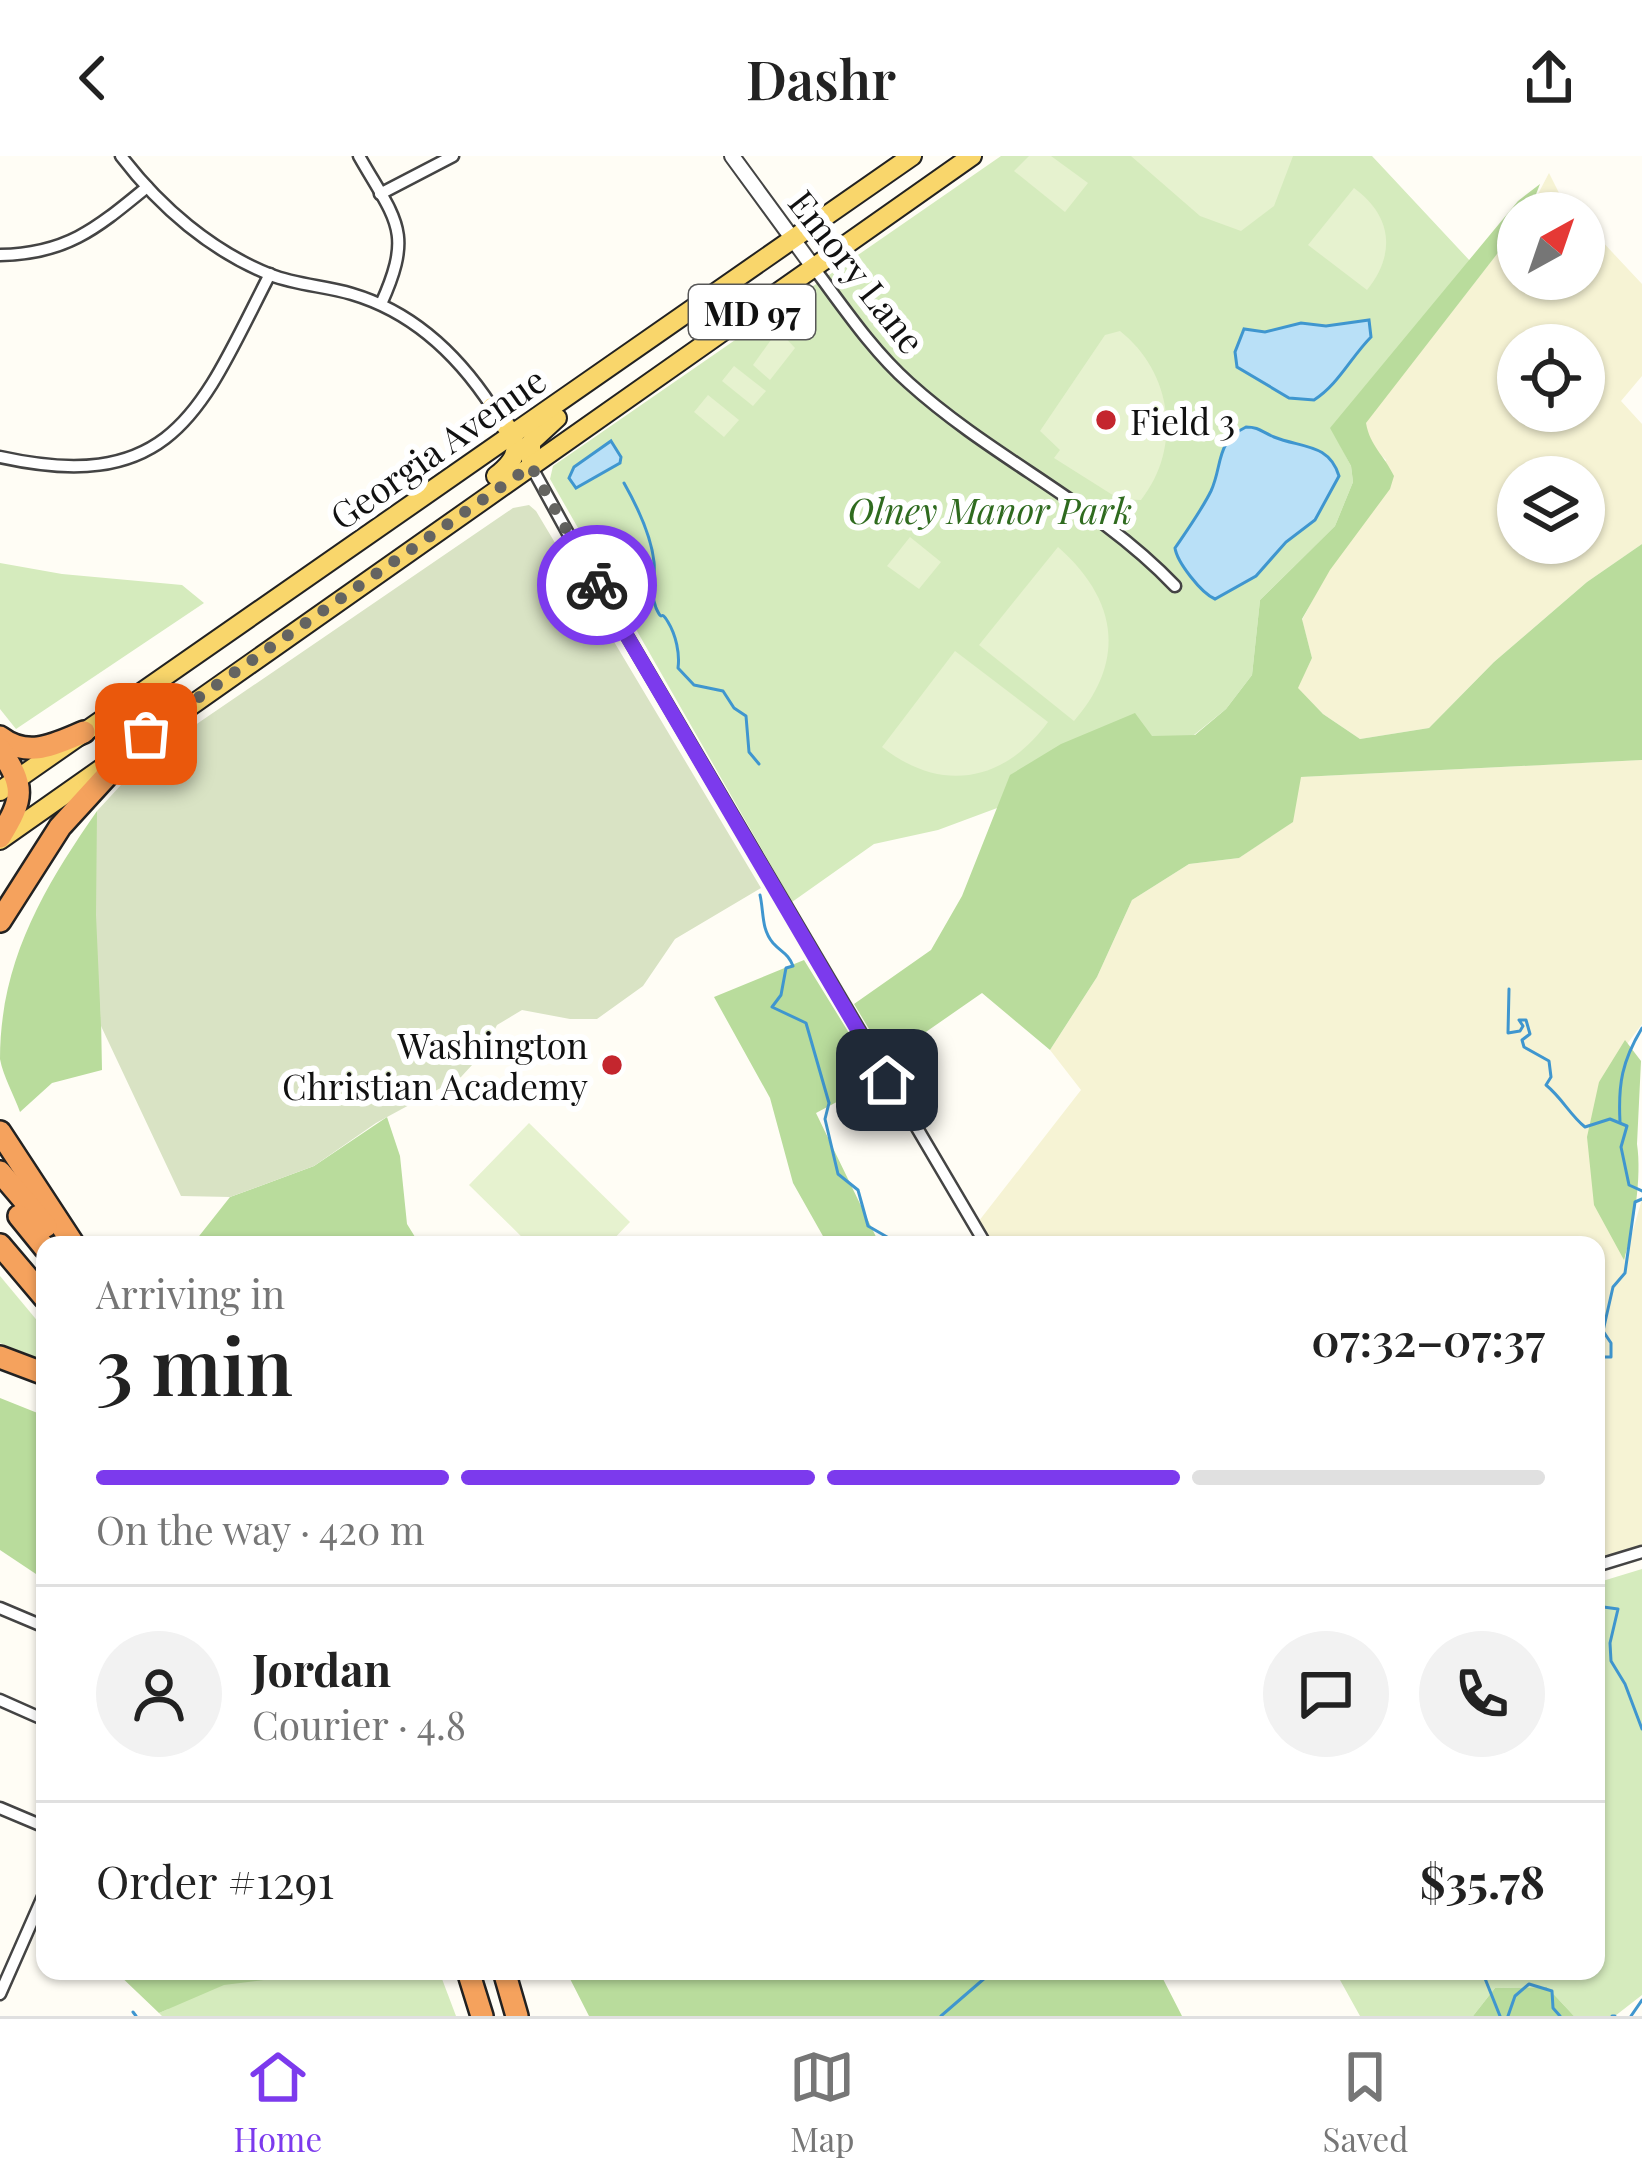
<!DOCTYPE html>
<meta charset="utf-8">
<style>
:root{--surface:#fff;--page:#f2f2f2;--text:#222;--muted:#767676;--line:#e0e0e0;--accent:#7c3aed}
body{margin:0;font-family:"Playfair Display",serif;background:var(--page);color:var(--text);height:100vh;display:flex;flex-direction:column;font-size:45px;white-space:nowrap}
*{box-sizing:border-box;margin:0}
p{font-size:39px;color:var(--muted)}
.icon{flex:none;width:66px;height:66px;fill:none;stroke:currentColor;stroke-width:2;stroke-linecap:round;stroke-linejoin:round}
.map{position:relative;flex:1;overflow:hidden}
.details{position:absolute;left:36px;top:1080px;width:1569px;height:744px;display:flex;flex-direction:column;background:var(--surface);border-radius:24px;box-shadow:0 3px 9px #0004}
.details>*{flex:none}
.needle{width:78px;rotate:40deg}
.fabs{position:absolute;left:1497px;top:36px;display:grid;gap:24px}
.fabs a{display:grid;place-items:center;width:108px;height:108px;border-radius:50%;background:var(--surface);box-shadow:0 3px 9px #0004;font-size:60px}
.pin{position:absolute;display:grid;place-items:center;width:102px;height:102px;color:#fff;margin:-51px;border-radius:24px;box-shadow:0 6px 18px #0006}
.courier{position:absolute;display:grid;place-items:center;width:120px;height:120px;margin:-60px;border:9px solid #7c3aed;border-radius:50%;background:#fff;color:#222;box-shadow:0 3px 15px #0007}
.headline em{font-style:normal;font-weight:600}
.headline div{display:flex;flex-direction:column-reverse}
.headline{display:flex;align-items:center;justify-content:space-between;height:204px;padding:0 60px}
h1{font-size:78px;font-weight:600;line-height:90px}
.bar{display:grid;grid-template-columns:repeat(4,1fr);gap:18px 12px;align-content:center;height:144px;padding:0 60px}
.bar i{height:15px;border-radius:9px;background:var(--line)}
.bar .selected{background:var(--accent)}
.bar p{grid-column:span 4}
.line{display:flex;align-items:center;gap:30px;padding:0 60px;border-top:3px solid var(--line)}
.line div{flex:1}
.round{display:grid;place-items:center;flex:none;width:126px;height:126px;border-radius:63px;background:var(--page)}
header{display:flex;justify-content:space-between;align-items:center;height:156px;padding:0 60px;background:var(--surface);font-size:54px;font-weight:600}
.tabs{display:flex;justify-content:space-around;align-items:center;height:168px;border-top:3px solid var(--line);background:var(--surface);font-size:33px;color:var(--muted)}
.tabs a{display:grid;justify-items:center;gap:6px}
.tabs .selected{color:var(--accent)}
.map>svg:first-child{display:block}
.farmland{fill:#f6f3d4;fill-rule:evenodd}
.green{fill:#d5ebbd}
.forest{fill:#b9dc9c}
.cemetery{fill:#d9e3c4}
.pitch{fill:#e6f2cf}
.water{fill:#b9e0f7;stroke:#3f96cf;stroke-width:3}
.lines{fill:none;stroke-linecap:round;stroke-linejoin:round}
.stream{stroke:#3f96cf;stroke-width:3}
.minor-casing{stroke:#444;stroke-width:15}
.tertiary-casing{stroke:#444;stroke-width:18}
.primary-casing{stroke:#222;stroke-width:22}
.motorway-casing{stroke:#222;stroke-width:26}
.minor{stroke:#fff;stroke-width:10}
.tertiary{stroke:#fff;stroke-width:14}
.primary{stroke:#f9d66b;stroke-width:18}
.motorway{stroke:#f5a25d;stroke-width:21}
.done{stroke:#646461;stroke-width:12;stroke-dasharray:0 21.6}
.route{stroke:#7c3aed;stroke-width:15}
.poi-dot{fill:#c4262e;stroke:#fff;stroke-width:4.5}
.labels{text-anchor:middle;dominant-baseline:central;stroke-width:12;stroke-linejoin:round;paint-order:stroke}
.shield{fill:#fff;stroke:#585858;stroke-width:3}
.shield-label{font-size:33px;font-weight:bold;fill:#111}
.street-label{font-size:36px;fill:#111;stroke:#fff}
.poi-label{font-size:36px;fill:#111;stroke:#fff;text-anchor:start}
.park-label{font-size:36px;font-style:italic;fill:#2f6b1f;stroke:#fff}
</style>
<header><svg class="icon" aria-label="back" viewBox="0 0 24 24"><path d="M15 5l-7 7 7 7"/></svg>Dashr<svg class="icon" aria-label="share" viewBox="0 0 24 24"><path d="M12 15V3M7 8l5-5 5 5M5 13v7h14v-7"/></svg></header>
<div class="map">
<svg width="1642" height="1860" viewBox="0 0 1642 1860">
<rect width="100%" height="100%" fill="#fffdf5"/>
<g class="farmland">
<path d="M1549,17L1561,41L1576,57H1528Z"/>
<path d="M1584,66L1642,128V220L1621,245L1642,268V388L1587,426L1494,506L1429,572L1360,583L1323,558L1297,532L1312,502L1302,464L1386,304L1370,289L1365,267L1518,71V123H1584ZM1518,189H1584V255H1518ZM1518,321H1584V387H1518Z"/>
<path d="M1642,604V868L1599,926L1625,1102L1642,1043V1396L1596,1410V1089H987L975,1070L1081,934L1050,894L1097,821L1132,744L1189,708L1239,702L1292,666L1300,621Z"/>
</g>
<g class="green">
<path d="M1001,0H1372L1471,106L1331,272L1351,310L1353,326L1335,370L1260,444L1252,519L1226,553L1194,579L938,674L874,688L792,746L550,323L553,310Z"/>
<path d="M0,407L62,418L182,429L204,447L16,573L0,553Z"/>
<path d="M0,1120L45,1174V1205L0,1187Z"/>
<path d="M1642,1413V1839L1615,1860H1574L1547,1831L1495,1832L1473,1860H1360L1335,1815H1596V1427Z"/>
<path d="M171,1815H439L456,1860H162L159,1857L168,1853Z"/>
</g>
<g class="forest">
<path d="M1540,28L1529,56L1518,57V71L1366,267C1370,290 1384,299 1394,320L1390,333L1330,414L1302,463L1312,502L1298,532L1323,558L1360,583L1429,572L1494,506L1587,426L1642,388V604L1301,621L1293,666L1239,702L1189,708L1132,744L1097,821L1050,894L982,837L887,903L854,848L931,794L962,740L1010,619L1061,588L1135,557L1152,580L1195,579L1226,553L1252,519L1260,444L1335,370L1353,326L1351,310L1330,272L1518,45Z"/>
<path d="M97,655L102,914L52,927L20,956C14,939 3,920 0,903C0,804 45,730 97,655Z"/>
<path d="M804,804L878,924L816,957L880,1089H828L793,1027L770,942L714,841Z"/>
<path d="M1625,884L1641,905L1637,988C1642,1021 1634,1071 1624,1104L1594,1049L1587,981L1599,926Z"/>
<path d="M387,961L400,1000L407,1068L420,1089H192L230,1041L314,1010Z"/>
<path d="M0,1242L45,1260V1424L0,1394Z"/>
<path d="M115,1815H282L272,1823L224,1829L159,1857Z"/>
<path d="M566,1815H1168L1162,1821L1182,1860H589Z"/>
<path d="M1547,1831L1574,1860H1473L1495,1832Z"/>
</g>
<path class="cemetery" d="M529,349L536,355L761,732L675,783L643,830L597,863H570L522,854L497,869L483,897L461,921L376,967L314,1010L230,1041L181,1040L101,870L96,759L97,655L144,604L513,352Z"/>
<g class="pitch">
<path d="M1029,0H1051L1088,27L1065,56L1014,15Z"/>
<path d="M1131,0H1293L1274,50L1241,75L1200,60Z"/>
<path d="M1354,32C1391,59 1397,97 1367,134L1308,89Z"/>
<path d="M778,174L795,192L770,224L753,209Z"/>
<path d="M1120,175C1172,216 1183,291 1141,344L1119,343L1054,302L1060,294L1040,275L1105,179Z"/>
<path d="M734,210L766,235L753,250L722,225Z"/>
<path d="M708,239L739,264L724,281L694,256Z"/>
<path d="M910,381L941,406L919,433L887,410Z"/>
<path d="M1058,391C1117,443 1127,504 1074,565L979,489Z"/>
<path d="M955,495L1048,566C1004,626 942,638 882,591Z"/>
<path d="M529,967L630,1066L608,1089H530L469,1029Z"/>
</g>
<g class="water">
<path d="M1369,164L1371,181C1351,201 1338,229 1314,244L1289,242L1237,211L1235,196L1244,173L1265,176L1301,167L1326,170Z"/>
<path d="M1246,271C1259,271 1262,276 1274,281C1301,292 1329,287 1339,320L1315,364L1286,386L1256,420L1215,443C1201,437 1177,406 1175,392C1188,373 1201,355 1211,335C1223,309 1215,286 1246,271Z"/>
<path d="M611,285L621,301L620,307L576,332L569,322L574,311Z"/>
</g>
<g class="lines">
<g class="stream">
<path d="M624,327C637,350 651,378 654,406C656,422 649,435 656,452C664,469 659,451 668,466C676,479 680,498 678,512L694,529L723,535L734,552L746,560L749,596L759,608"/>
<path d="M760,739C764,756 761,773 773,787C782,797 788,797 793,810L786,812L781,839L772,851L806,867L829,947L825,963L838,1018L858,1034L868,1070L901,1089"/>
<path d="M1509,833L1508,877L1520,875L1523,870L1519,864H1526L1530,878L1522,884L1524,891L1549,905L1551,921L1546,929C1562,942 1570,959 1585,971L1610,963L1627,970L1621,991L1629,1029L1642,1035"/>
<path d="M1620,966C1618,928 1622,905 1642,872"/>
<path d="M1596,1210L1600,1201H1611V1187L1603,1175L1613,1131L1625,1117L1635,1046L1642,1043"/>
<path d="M1596,1216L1600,1239L1596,1244"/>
<path d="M1596,1450L1618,1453L1610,1487L1611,1505L1625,1528L1642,1573"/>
<path d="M1443,1815L1449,1820L1459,1815"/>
<path d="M1482,1815L1500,1860"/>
<path d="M133,1856L136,1860"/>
<path d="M941,1860L993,1815"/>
<path d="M1508,1860L1515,1840L1529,1828L1552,1835L1553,1852L1560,1860"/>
<path d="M1612,1860H1615"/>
<path d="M1631,1860L1642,1844"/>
</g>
<g class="minor-casing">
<g id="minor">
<path d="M121,0C160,51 211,95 271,119C297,129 325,130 352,138C413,156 458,199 492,251"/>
<path d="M359,0C396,65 414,75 381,148"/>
<path d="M380,38L453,0"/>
<path d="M0,99C67,98 97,72 147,31"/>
<path d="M814,112C844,152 872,194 909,227C993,303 1097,348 1175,430"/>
<path d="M0,301C176,340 202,250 270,118"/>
<path d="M531,310L587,412L986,1089"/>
<path d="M1596,1410L1642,1396"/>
<path d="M0,1452L45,1471"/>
<path d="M0,1544L45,1564"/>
<path d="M0,1652L45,1671"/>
<path d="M0,1838L45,1736"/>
</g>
</g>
<g class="tertiary-casing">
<path id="tertiary" d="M732,0L814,112"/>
</g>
<g class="primary-casing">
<g id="primary">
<path d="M492,251C512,280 531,293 496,320"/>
<path d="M531,310V286L557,262"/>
<path d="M0,635L912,0"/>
<path d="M0,684L972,0"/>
</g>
</g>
<g class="motorway-casing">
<g id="motorway">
<path d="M0,581C29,603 55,588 84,576"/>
<path d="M0,593C25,631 24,642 0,681"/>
<path d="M0,765L60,671L145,578"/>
<path d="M0,976L74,1089"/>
<path d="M0,1016L46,1070"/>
<path d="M19,1060L45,1092"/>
<path d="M0,1089L45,1142"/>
<path d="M0,1201L45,1218"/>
<path d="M468,1815L482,1860"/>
<path d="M504,1815L517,1860"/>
</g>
</g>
<use href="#minor" class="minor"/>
<use href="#tertiary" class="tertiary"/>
<use href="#primary" class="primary"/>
<use href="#motorway" class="motorway"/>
</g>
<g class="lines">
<path class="done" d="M146,578L531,310L597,429"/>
<path class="route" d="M597,429L887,924"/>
</g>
<g class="poi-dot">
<circle cx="1106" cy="264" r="12"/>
<circle cx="612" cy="909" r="12"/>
</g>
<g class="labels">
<rect class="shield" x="689" y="129" width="126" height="54" rx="9"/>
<g class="shield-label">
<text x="752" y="156">MD 97</text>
</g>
<g class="street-label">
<text transform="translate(858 115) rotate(52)">Emory Lane</text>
<text transform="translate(437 291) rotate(-35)">Georgia Avenue</text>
</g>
<g class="poi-label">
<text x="1130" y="264">Field 3</text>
<text x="588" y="888" text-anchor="end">Washington<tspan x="588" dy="41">Christian Academy</tspan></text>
</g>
<g class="park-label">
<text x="990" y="353">Olney Manor Park</text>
</g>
</g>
</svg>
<div class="fabs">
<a><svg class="needle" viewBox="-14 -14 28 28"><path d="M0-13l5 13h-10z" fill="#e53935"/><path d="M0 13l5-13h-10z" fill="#767676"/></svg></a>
<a><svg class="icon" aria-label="locate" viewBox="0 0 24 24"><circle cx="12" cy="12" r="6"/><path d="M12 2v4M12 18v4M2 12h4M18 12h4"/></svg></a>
<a><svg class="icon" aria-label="layers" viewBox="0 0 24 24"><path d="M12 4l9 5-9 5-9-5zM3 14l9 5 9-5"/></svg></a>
</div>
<div class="pin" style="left:146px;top:578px;background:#ea580c"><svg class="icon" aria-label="bag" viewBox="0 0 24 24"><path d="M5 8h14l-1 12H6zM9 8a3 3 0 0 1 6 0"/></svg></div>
<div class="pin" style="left:887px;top:924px;background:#1f2937"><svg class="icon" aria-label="home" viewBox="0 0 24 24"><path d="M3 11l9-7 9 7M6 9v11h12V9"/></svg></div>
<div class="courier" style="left:597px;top:429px"><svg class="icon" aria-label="bike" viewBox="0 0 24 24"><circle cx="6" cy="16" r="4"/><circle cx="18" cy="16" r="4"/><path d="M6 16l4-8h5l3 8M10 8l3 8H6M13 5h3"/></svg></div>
<section class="details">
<div class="headline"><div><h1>3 min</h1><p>Arriving in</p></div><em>07:32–07:37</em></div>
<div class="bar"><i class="selected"></i><i class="selected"></i><i class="selected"></i><i></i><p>On the way · 420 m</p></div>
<div class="line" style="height:216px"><a class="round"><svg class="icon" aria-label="person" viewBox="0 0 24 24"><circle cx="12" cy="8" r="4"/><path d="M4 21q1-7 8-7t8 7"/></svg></a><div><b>Jordan</b><p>Courier · 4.8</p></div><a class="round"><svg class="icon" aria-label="chat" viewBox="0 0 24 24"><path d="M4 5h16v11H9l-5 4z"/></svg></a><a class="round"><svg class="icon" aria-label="phone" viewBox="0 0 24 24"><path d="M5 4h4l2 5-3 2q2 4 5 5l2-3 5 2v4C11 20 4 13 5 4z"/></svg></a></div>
<div class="line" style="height:156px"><div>Order #1291</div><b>$35.78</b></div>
</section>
</div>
<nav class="tabs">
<a class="selected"><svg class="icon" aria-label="home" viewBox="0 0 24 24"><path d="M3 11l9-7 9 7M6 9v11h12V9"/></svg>Home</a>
<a><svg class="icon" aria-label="map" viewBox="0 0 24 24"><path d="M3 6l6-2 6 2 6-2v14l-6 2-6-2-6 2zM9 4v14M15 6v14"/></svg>Map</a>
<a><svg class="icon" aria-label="saved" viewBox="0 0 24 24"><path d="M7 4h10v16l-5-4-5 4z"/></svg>Saved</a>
</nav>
